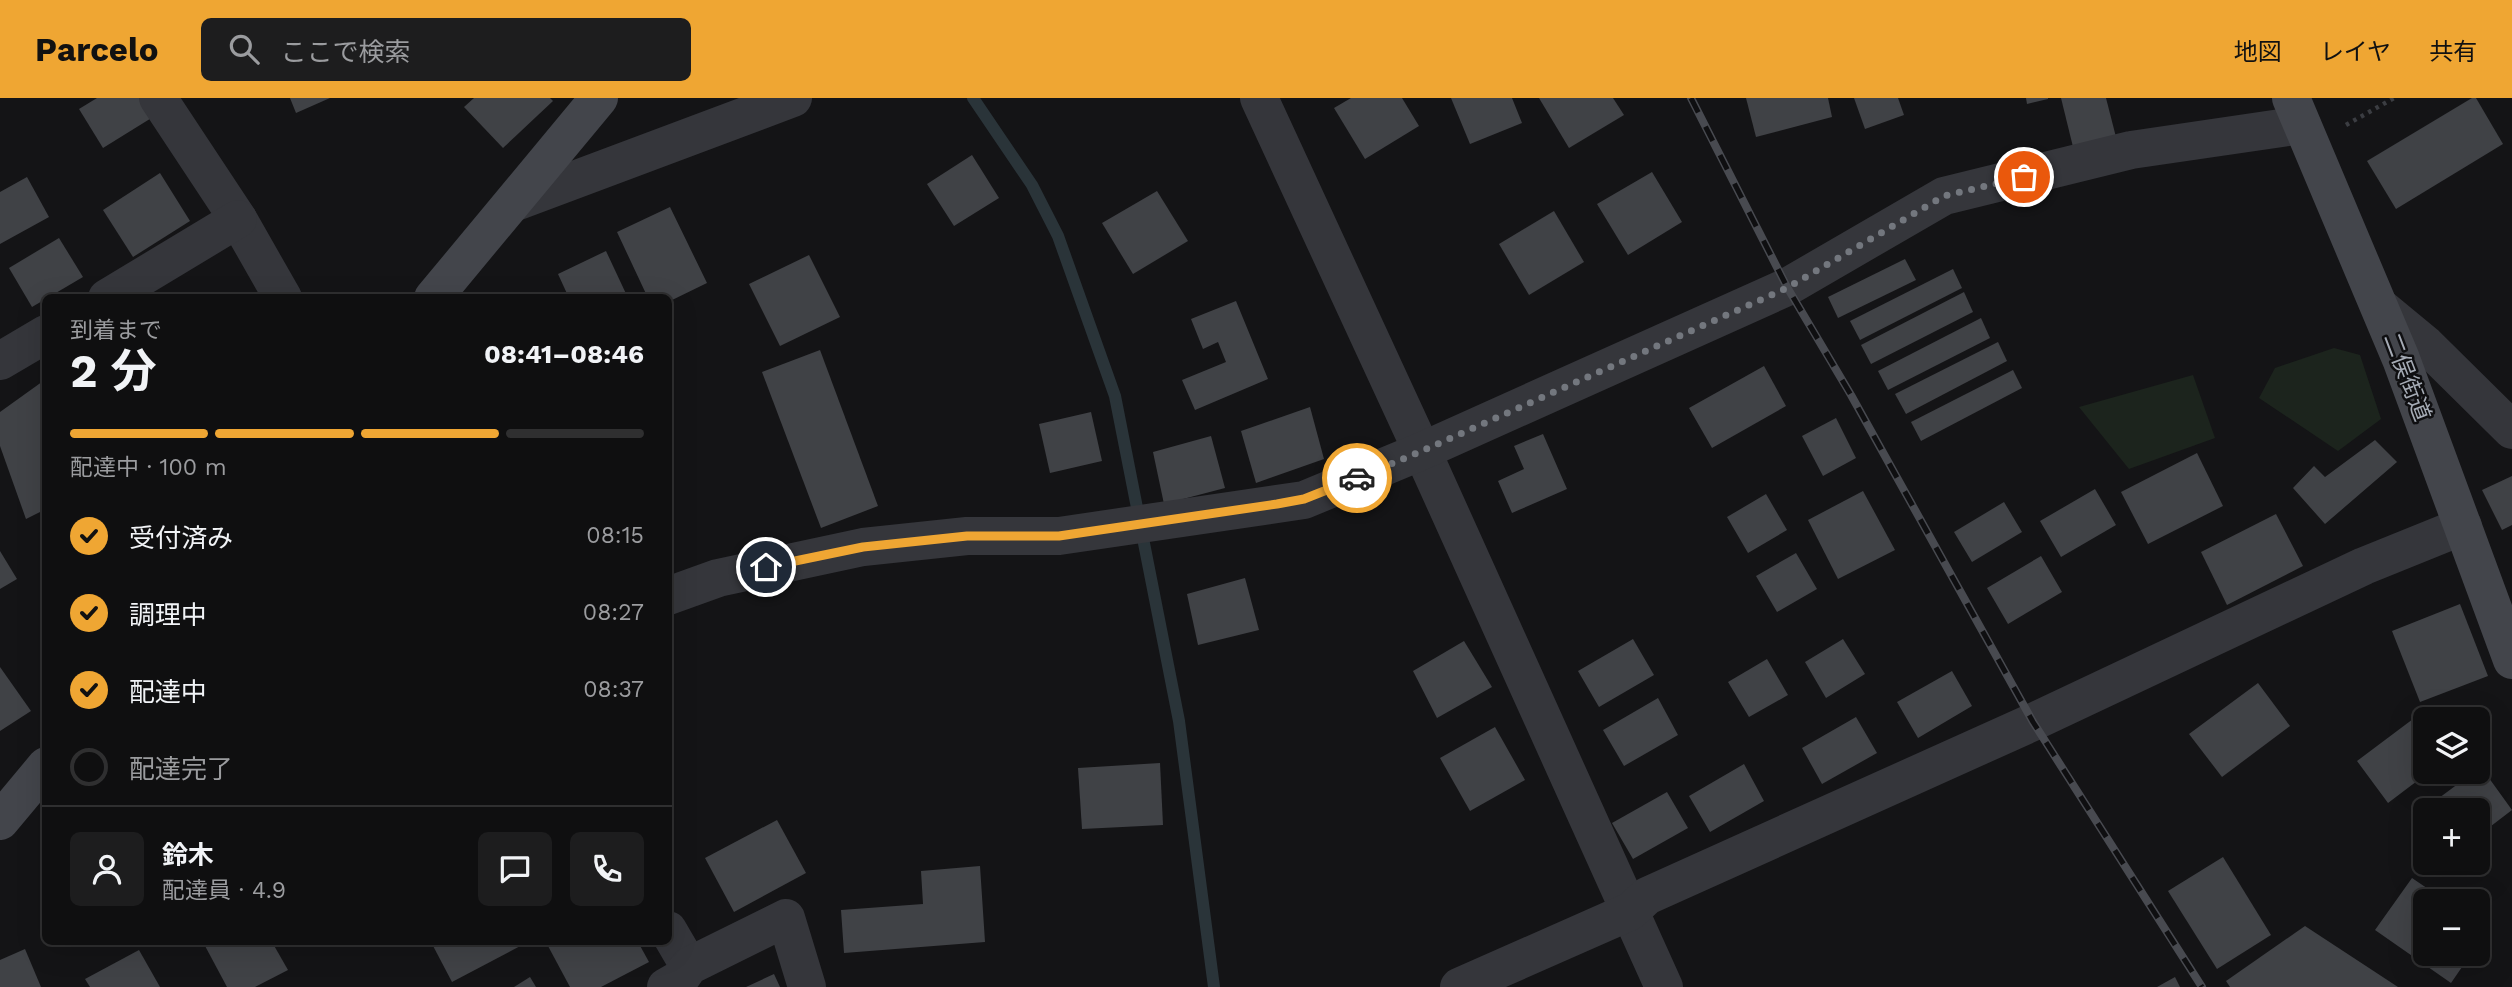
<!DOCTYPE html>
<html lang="ja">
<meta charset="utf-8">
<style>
:root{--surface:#0f0f10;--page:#1d1d1e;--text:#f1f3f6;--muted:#9b9c9f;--line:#2f2f30;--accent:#efa633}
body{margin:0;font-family:"Work Sans","Noto Sans JP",sans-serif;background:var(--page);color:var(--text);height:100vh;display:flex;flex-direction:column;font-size:26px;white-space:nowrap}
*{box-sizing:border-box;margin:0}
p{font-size:23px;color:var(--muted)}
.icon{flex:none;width:38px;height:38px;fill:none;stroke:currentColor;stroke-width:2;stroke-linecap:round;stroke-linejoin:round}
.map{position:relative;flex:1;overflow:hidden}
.details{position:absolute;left:42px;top:196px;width:630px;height:651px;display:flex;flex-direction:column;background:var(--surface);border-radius:10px;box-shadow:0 7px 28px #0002,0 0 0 2px var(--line)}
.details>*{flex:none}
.buttons{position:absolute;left:2413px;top:609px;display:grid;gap:14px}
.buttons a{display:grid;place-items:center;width:77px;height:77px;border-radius:10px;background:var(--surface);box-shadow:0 7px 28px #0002,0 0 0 2px var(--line);font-size:35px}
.pin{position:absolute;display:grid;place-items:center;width:60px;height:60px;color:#fff;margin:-30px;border:4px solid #fff;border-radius:50%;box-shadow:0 2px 7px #0007}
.courier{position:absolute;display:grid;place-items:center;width:70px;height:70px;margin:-35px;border:5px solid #efa633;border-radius:50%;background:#fff;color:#222;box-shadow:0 2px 9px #0007}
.overview em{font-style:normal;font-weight:700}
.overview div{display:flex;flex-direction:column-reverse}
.overview{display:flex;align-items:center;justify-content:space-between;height:119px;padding:0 28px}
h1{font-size:46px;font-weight:700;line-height:52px}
.bar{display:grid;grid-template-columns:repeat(4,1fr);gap:10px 7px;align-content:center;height:84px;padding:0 28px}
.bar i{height:9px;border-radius:5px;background:var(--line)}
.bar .selected{background:var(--accent)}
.bar p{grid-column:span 4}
.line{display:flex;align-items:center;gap:18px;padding:0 28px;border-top:2px solid var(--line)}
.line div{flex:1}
.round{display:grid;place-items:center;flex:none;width:74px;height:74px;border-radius:10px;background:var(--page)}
ol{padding:0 28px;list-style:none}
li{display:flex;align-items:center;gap:21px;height:77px}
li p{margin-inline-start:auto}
li .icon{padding:7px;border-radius:50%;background:var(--accent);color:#111;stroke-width:4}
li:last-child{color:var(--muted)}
li i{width:38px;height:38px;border:4px solid var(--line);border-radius:50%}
header{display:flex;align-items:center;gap:42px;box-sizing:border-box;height:98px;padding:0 35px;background:var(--accent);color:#111}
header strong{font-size:33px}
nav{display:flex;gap:38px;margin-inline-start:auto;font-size:24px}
.search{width:490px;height:63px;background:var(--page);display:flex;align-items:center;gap:18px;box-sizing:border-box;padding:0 24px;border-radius:10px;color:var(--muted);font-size:26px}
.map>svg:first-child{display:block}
.green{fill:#1c241d}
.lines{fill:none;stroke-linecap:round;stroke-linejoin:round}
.stream{stroke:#2a3439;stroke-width:12}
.building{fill:#404246}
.path{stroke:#3b3d42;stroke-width:4.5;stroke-dasharray:3.5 5;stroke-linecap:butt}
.street{stroke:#35363b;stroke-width:38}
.secondary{stroke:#43454b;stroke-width:38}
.rail-casing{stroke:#484a50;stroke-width:8}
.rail{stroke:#0f0f11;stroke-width:5;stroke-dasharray:16;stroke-linecap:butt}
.done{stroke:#73777e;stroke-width:7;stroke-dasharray:0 12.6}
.route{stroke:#efa633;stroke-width:9}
.labels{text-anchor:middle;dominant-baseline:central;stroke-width:5;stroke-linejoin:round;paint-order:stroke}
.street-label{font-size:23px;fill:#a6acb6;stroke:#0f0f11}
</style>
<header>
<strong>Parcelo</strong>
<div class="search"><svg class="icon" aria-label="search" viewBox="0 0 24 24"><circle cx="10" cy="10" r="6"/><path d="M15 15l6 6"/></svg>ここで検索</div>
<nav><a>地図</a><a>レイヤ</a><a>共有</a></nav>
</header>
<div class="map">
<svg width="2512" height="889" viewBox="0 0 2512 889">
<rect width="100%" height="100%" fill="#141416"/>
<g class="green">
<path d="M2334,250L2360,257L2381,321L2338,353L2259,300L2275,270Z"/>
<path d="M2193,277L2215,340L2129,371L2079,309Z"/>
</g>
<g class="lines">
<path class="stream" d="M973,0L1032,87L1058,138L1115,298L1179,623L1214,889"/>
</g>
<g class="building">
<path d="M97,0H141L153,19L103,50L79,11Z"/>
<path d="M290,0H330L296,15Z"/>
<path d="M474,0H550L553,3L503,50L464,9Z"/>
<path d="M1351,0H1402L1419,28L1365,61L1334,10Z"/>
<path d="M1451,0H1512L1522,25L1470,46Z"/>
<path d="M1539,0H1613L1624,17L1569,50Z"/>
<path d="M1746,0H1828L1832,19L1756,39Z"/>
<path d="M1854,0H1898L1904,17L1865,31Z"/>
<path d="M2026,0H2048V1L2027,6Z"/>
<path d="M2061,0H2106L2117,43L2074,53Z"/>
<path d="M2472,0H2476L2503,46L2396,111L2367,63Z"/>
<path d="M972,57L999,100L954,128L927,86Z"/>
<path d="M1652,74L1682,124L1628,157L1597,106Z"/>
<path d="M160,75L190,123L133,159L103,112Z"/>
<path d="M27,79L49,119L0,146V94Z"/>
<path d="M1157,93L1188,143L1133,176L1102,125Z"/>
<path d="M670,109L707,185L668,204V200H648L617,134Z"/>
<path d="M1554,113L1584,164L1529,197L1499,146Z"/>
<path d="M59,140L83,179L32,209L9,170Z"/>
<path d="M606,153L628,200H569L558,176Z"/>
<path d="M809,157L840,219L780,248L749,186Z"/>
<path d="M1905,161L1916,182L1838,220L1828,199Z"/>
<path d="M1953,171L1962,190L1860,242L1850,223Z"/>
<path d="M1964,194L1973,214L1871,266L1861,247Z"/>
<path d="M1236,203L1268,281L1195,312L1182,282L1226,264L1218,244L1203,251L1191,221Z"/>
<path d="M1981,220L1990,240L1888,292L1878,273Z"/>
<path d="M1998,244L2007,263L1906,316L1895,296Z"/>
<path d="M820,252L878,408L821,430L762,274Z"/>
<path d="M1764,268L1786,308L1712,350L1689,310Z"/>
<path d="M2013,272L2022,290L1921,343L1911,324Z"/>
<path d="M46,281V411L26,421L0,348V314Z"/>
<path d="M1310,309L1324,361L1256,385L1241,333Z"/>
<path d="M1091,314L1102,363L1050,375L1039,326Z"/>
<path d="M1836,320L1856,360L1823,378L1802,338Z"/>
<path d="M1543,336L1567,391L1512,415L1498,383L1524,371L1514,348Z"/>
<path d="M1211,338L1225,390L1164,406L1153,354Z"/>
<path d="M2375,342L2397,364L2325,426L2293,390L2314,368L2325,379Z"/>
<path d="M2197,355L2223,408L2148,446L2121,394Z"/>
<path d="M2512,378V427L2502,432L2482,392Z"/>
<path d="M2095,391L2116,427L2061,459L2040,423Z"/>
<path d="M1863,393L1895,452L1838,481L1808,422Z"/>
<path d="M1766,396L1787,432L1748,455L1727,419Z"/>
<path d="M2004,404L2022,434L1972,464L1954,434Z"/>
<path d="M2276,416L2303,468L2227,507L2201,454Z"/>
<path d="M0,453L17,481L0,491Z"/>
<path d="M1796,455L1817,491L1777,514L1756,478Z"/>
<path d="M2041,458L2062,494L2008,526L1987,490Z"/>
<path d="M1245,480L1259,532L1198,547L1187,496Z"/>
<path d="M2460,506L2488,578L2420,604L2392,533Z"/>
<path d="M1633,541L1654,577L1599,609L1578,573Z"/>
<path d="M1843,541L1865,576L1826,600L1805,564Z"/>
<path d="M1464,543L1492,589L1437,620L1413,573Z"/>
<path d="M1767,561L1788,597L1749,619L1728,584Z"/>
<path d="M0,569L31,613L0,633Z"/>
<path d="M1952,573L1972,608L1918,640L1897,604Z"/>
<path d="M2258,585L2290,628L2222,679L2189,636Z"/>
<path d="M1658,600L1678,637L1624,668L1603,632Z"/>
<path d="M1856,619L1877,655L1822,686L1802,650Z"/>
<path d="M2413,621L2426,637V674H2429L2388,705L2357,663Z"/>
<path d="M1495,629L1525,682L1470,713L1440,660Z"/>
<path d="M1160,665L1163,727L1082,731L1078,670Z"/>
<path d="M1744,666L1764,703L1710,734L1689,698Z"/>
<path d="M2481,669L2512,712L2478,738V712H2426V737L2412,720L2474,674H2478Z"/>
<path d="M1667,694L1688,730L1633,761L1612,725Z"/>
<path d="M777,722L806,775L734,814L705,760Z"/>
<path d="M2223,759L2271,837L2217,871L2168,793Z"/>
<path d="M980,768L985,844L844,855L841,812L923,806L921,773Z"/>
<path d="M2412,780L2446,803H2426V856H2471L2451,885L2375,832Z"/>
<path d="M2478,825L2487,832L2478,845Z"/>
<path d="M2305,828L2398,889H2230L2226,883Z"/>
<path d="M209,844H272L288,872L255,889H227L204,846Z"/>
<path d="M431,844H523L524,846L452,884Z"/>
<path d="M557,844H638L649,864L601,889H570L548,848Z"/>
<path d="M25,851L41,889H0V862Z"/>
<path d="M139,852L160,889H90L85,881Z"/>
<path d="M774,876L780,889H746Z"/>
<path d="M530,879L536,889H514Z"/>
<path d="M2175,879L2180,889H2157Z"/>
</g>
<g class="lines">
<path class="path" d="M2346,27L2394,0"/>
<g class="street">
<path d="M158,0L238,121L283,200"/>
<path d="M1259,0L1422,353L1664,889"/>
<path d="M513,105L793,0"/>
<path d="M107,200L238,121"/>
<path d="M2380,209L2426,247L2512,332"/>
<path d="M0,263L46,236"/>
<path d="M668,498L718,480L863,449L967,438H1059L1304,402L1422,353L1787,189L1944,98L2131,52L2302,27"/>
<path d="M668,832L689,868"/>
<path d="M666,889L680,881L689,868L786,820L807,889"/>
<path d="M1459,889L1631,813L1647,798L2033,624L2364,468L2463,428"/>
</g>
<g class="secondary">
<path d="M2291,0L2401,261L2512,562"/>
<path d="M433,200L599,0"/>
<path d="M0,723L46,668"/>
</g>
<g class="rail-casing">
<path id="rail" d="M1691,0L1787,189L1851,297L2033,624L2202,889"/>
</g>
<use href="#rail" class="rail"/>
</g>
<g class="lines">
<path class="done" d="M1357,380L1422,353L1787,190L1944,98L2024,79"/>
<path class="route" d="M766,469L863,449L967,438H1059L1277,406L1304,401L1357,380"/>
</g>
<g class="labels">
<g class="street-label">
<text transform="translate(2407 279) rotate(69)">二俣街道</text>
</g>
</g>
</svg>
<div class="buttons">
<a><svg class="icon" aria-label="layers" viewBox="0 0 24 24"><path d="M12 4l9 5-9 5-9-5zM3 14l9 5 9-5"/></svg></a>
<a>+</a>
<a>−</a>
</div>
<div class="pin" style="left:2024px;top:79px;background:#ea580c"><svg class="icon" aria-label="bag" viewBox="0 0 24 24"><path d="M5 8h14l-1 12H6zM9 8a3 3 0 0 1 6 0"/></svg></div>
<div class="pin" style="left:766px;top:469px;background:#1f2937"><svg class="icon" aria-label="home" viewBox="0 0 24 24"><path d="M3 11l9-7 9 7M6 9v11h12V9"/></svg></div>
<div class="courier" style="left:1357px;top:380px"><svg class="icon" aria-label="car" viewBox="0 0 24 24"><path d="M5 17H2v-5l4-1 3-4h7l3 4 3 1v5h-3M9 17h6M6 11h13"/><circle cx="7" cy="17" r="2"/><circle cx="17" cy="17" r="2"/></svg></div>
<section class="details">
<div class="overview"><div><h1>2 分</h1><p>到着まで</p></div><em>08:41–08:46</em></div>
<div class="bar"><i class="selected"></i><i class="selected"></i><i class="selected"></i><i></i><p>配達中 · 100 m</p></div>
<ol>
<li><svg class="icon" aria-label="check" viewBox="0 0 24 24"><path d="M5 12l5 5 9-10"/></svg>受付済み<p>08:15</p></li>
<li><svg class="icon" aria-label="check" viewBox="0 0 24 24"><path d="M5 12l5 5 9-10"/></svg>調理中<p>08:27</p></li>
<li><svg class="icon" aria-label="check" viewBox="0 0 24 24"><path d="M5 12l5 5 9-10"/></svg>配達中<p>08:37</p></li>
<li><i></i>配達完了</li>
</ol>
<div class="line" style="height:126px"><a class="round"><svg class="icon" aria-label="person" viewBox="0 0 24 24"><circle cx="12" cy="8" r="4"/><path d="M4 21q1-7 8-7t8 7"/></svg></a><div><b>鈴木</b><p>配達員 · 4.9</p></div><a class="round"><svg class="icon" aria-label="chat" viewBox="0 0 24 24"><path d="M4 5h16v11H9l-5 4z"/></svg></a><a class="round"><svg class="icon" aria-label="phone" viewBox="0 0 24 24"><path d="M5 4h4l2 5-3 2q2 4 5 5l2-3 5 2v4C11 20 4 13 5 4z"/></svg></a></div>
</section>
</div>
